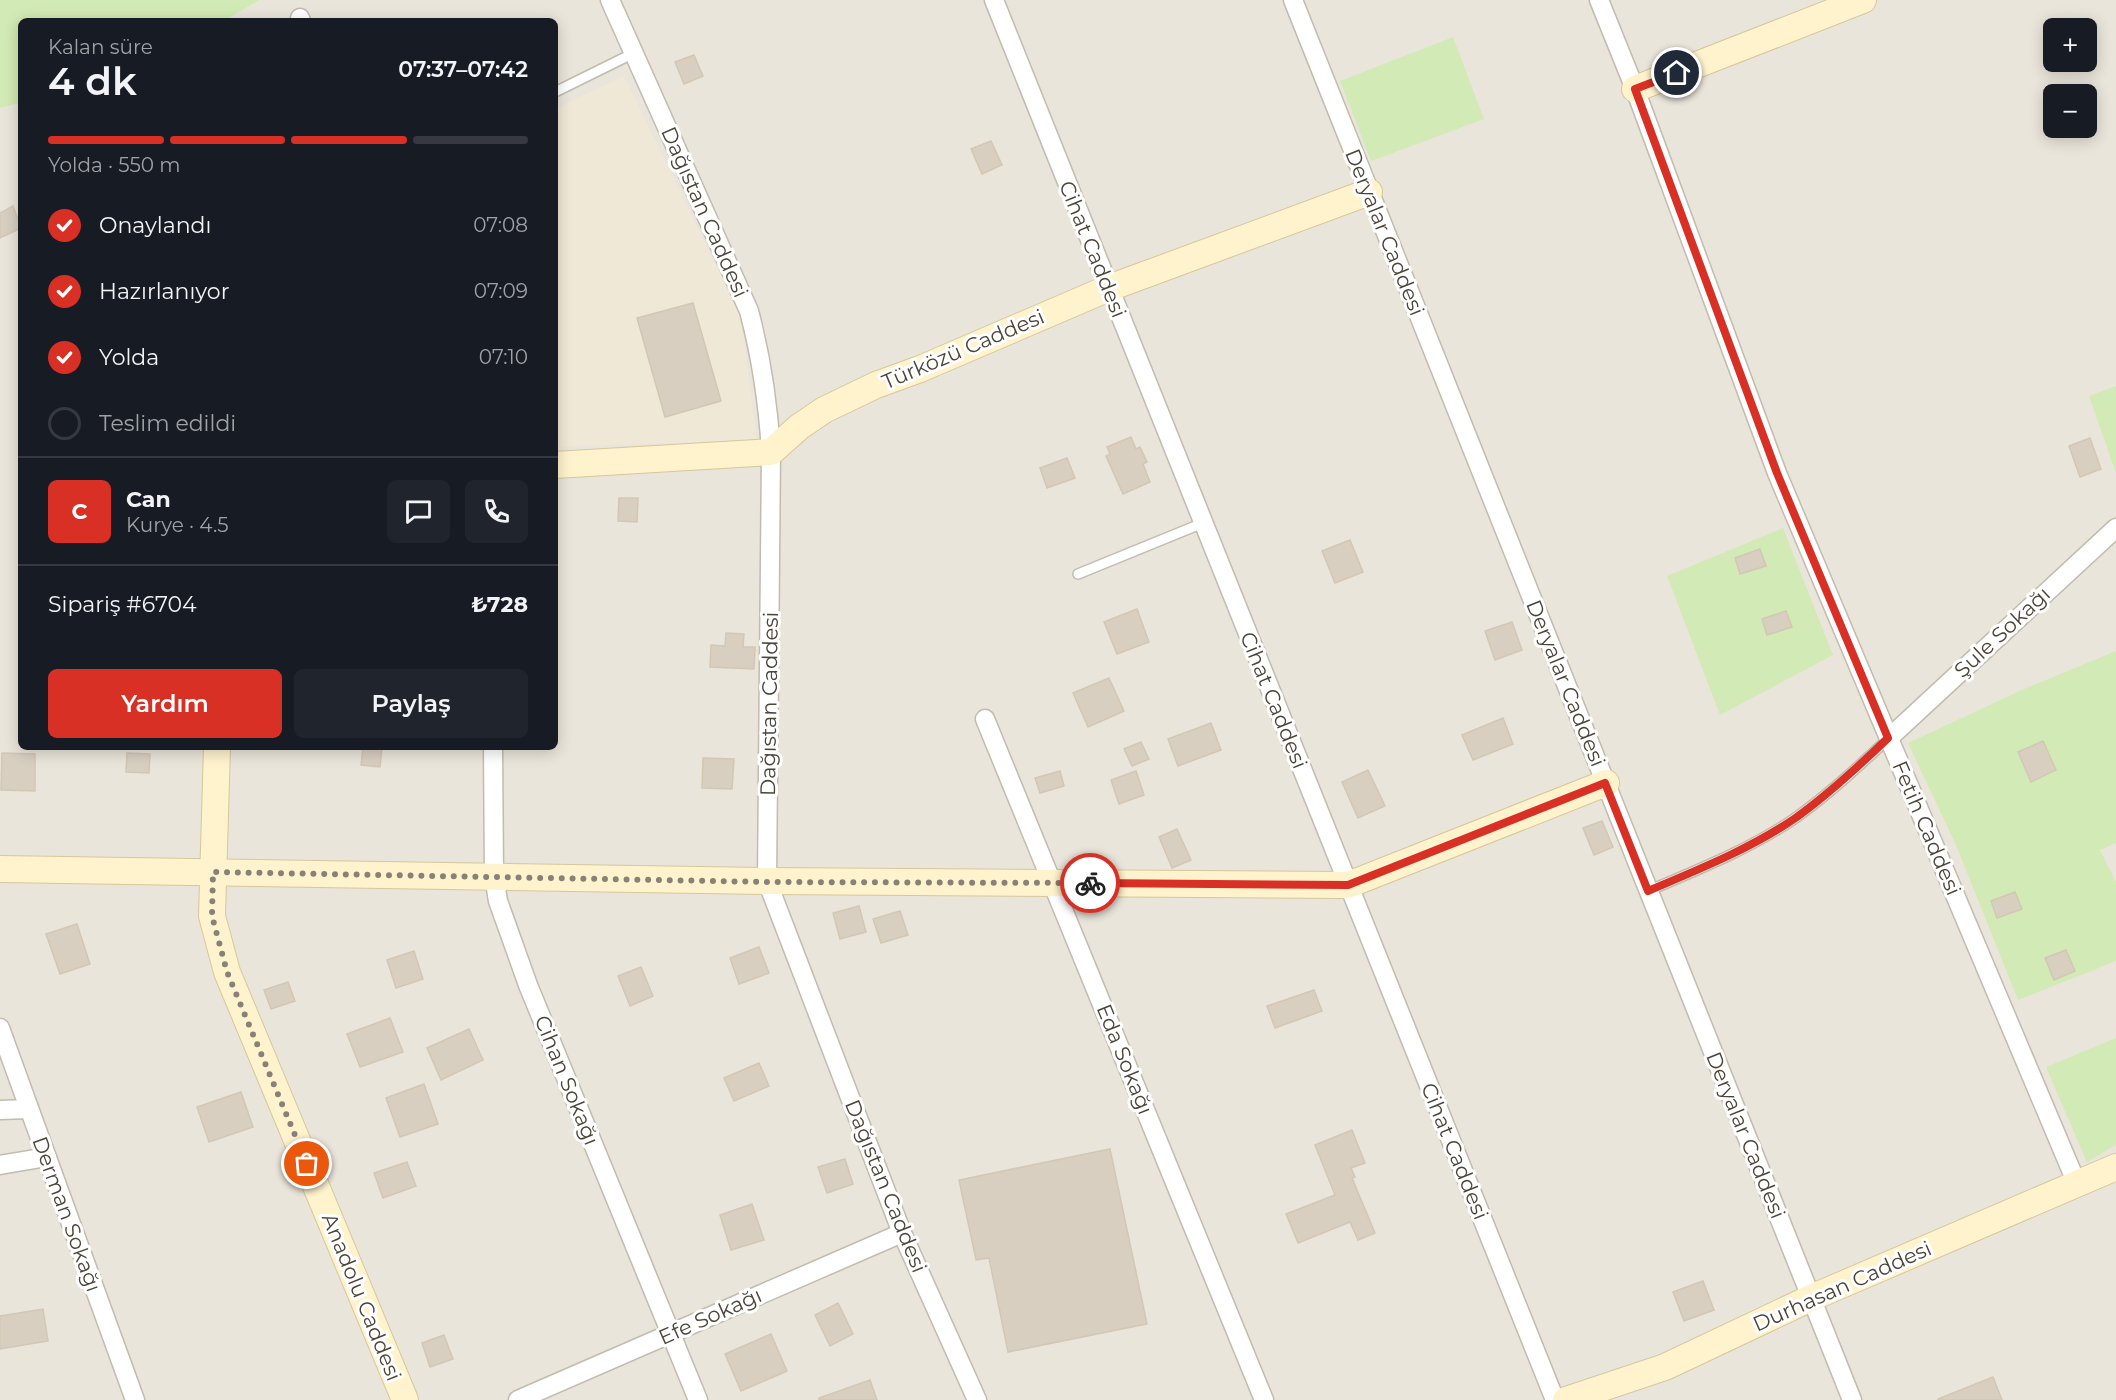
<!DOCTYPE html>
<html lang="tr">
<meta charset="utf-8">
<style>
:root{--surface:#171b24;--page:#20242c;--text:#f1f3f6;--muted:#9ea1a6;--line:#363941;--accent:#d93025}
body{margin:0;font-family:Montserrat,sans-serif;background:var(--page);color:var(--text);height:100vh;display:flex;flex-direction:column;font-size:22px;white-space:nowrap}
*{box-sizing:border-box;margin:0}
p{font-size:20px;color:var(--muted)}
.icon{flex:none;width:33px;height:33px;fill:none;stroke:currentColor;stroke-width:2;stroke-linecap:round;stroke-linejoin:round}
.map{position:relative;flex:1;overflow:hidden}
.side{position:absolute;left:18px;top:18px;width:540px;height:732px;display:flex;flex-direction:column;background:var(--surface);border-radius:9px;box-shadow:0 3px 15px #0003}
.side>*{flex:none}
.tools{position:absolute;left:2043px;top:18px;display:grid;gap:12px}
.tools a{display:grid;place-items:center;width:54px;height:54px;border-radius:9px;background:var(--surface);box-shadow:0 3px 15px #0003;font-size:30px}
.pin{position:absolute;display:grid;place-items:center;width:51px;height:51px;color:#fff;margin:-26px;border:3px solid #fff;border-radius:50%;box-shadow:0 2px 6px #0007}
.courier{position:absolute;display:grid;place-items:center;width:60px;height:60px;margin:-30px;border:4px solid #d93025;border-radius:50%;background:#fff;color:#222;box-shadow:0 2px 8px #0007}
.summary em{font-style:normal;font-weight:600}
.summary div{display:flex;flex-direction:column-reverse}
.summary{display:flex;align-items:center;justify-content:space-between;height:102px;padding:0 30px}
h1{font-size:39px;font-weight:600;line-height:45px}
.bar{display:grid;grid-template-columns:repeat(4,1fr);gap:9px 6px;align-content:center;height:72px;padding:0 30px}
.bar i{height:8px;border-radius:4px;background:var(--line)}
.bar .current{background:var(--accent)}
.bar p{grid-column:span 4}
.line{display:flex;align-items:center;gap:15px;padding:0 30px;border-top:2px solid var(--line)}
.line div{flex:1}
.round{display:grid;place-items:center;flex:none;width:63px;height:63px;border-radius:9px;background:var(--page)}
ol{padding:0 30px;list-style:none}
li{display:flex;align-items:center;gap:18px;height:66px}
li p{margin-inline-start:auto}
li .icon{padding:6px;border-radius:50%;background:var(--accent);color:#fff;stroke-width:4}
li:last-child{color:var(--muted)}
li i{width:33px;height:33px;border:3px solid var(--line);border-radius:50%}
.button{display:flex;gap:12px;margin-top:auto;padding:12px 30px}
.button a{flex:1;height:69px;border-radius:9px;background:var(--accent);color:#fff;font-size:24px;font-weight:600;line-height:69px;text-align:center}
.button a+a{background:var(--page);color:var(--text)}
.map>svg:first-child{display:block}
.residential{fill:#eae5da;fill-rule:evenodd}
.education{fill:#efe8d6}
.green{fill:#d2eab5}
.building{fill:#d8cfc1;stroke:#d3c7b4;stroke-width:1.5}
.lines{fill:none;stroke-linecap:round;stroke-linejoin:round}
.lane-casing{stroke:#c2bbae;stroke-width:12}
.street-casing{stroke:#c2bbae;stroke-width:21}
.secondary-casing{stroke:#d6c79b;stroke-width:28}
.lane{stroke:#fff;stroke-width:9}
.street{stroke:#fff;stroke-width:18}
.secondary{stroke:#fff3cd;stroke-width:26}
.done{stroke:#878178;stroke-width:6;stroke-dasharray:0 10.8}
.route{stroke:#d93025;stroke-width:8}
.labels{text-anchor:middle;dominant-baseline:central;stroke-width:6;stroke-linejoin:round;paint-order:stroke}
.street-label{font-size:21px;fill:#4b4439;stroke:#fff}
</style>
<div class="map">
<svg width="2116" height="1400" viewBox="0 0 2116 1400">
<rect width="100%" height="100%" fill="#f6f3ec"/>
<path class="residential" d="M260,0H2116V1400H0V108L21,103V747H555V21H224ZM2054,28H2086V62H2054ZM2054,94H2086V128H2054Z"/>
<path class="education" d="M624,76L740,315L757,440L555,447V109Z"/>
<g class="green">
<path d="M0,0H260L224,21H21V103L0,108Z"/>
<path d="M1453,37L1484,119L1371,161L1340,81Z"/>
<path d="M2116,386V473L2089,396Z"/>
<path d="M1783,528L1833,655L1720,715L1667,576Z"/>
<path d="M2116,651V843L2100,850L2116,882V961L2018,1000L1956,845L1908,743L2024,689Z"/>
<path d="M2116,1038V1145L2087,1162L2046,1067Z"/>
</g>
<g class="building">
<path d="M694,55L703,76L684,84L675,62Z"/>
<path d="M991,141L1002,165L982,174L971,149Z"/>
<path d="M13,206L21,228L0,238V213Z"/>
<path d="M693,303L721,401L665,417L637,318Z"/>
<path d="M1131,437L1136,449L1140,447L1147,462L1143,464L1150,482L1123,494L1106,456L1110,454L1107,447Z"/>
<path d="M2090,438L2101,469L2080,477L2069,446Z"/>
<path d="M1067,458L1075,478L1047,488L1040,468Z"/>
<path d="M619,498H638L637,522L618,521Z"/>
<path d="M1350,540L1363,572L1335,583L1322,551Z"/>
<path d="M1760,549L1766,566L1740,574L1735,558Z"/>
<path d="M1137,609L1149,642L1117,654L1104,622Z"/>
<path d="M1786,611L1792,627L1767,635L1762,619Z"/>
<path d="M1512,622L1522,650L1495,660L1485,631Z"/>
<path d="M726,633L744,634L743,647H755L754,669L710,667L711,645L725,646Z"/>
<path d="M1109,678L1124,711L1088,727L1073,693Z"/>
<path d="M1503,718L1513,744L1473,760L1462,735Z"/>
<path d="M1211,723L1221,750L1178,766L1168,739Z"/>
<path d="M2043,741L2056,770L2031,782L2018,752Z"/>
<path d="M1141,742L1149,759L1132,766L1124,749Z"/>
<path d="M363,747H382L380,767L361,765Z"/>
<path d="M2,753L35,754V791L1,790Z"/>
<path d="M127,753L150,754L149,773L126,772Z"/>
<path d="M703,758L734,759L732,789L702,788Z"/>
<path d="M1368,770L1385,806L1358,818L1342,782Z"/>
<path d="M1060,771L1064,786L1040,793L1035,778Z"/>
<path d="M1136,771L1144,795L1119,804L1111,780Z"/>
<path d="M1602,821L1613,847L1594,855L1583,828Z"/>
<path d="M1177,829L1191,860L1172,868L1159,837Z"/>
<path d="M2015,892L2022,909L1997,918L1991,901Z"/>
<path d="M859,906L866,932L840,939L833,913Z"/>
<path d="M900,911L908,935L881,943L873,919Z"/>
<path d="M77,924L90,964L60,974L46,934Z"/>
<path d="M759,947L769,973L739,984L730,958Z"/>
<path d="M2066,950L2075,971L2054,980L2045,958Z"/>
<path d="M414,951L423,979L396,988L387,960Z"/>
<path d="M641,967L653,996L630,1006L618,976Z"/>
<path d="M288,982L295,1001L271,1009L264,990Z"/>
<path d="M1314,990L1322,1011L1275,1028L1267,1006Z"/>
<path d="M390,1018L403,1052L360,1067L347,1034Z"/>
<path d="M469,1029L483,1060L441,1080L427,1048Z"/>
<path d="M759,1063L769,1086L734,1101L724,1078Z"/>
<path d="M424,1084L438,1124L400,1137L386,1098Z"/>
<path d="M241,1092L253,1127L209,1142L197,1107Z"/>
<path d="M1352,1130L1365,1163L1351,1168L1355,1177L1352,1178L1375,1233L1358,1240L1350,1222L1298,1243L1286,1214L1335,1195L1315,1145Z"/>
<path d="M1110,1149L1147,1324L1008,1352L989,1258L976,1260L959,1180Z"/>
<path d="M845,1159L853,1184L827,1193L818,1167Z"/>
<path d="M407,1162L416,1186L383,1198L374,1173Z"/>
<path d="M752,1204L764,1240L731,1250L720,1215Z"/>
<path d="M1703,1281L1714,1310L1684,1321L1673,1292Z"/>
<path d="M838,1303L853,1334L830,1346L815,1315Z"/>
<path d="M43,1309L48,1341L0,1349V1316Z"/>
<path d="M771,1334L787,1371L741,1391L725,1354Z"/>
<path d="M444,1335L453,1359L430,1367L422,1343Z"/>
<path d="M1993,1377L2002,1400H1938V1399Z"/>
<path d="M870,1380L877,1400H819V1398Z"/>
</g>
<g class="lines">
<g class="lane-casing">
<g id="lane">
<path d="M555,92L634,53"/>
<path d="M1078,574L1203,523"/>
<path d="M1648,891C1697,870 1750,849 1794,819C1828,795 1858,767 1889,738"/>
</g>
</g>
<g class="street-casing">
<g id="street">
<path d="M610,0L749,311C762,360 768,401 771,452L767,881L902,1233L977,1400"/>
<path d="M994,0L1555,1400"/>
<path d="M1293,0L1852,1400"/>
<path d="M1599,0L1635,89L1777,473L2077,1184"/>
<path d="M300,18L301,21"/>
<path d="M985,719L1264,1400"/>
<path d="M1889,738L2116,528"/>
<path d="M493,747L494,876L498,901L528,985L698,1400"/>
<path d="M0,1028L135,1400"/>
<path d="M0,1110L29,1109"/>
<path d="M0,1165L47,1157"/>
<path d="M518,1400L902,1233"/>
</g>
</g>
<g class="secondary-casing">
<g id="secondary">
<path d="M1635,89L1863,0"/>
<path d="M555,465L771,452L799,427L824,410L876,385L920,369L1109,288L1369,192"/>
<path d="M217,747L212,916L227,972L405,1400"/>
<path d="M0,869L767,881L1348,885L1606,783"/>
<path d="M1566,1400L1665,1367L1811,1298L2116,1167"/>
</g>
</g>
<use href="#lane" class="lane"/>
<use href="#street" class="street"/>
<use href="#secondary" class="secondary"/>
</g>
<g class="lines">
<path class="done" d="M307,1164L227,972L212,916L213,872L768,882L1090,883"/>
<path class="route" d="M1090,883L1348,885L1605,783L1648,891C1697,870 1750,849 1794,819C1828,795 1858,767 1888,738L1777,473L1635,89L1677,73"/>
</g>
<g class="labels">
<g class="street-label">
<text transform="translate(705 212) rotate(66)">Dağıstan Caddesi</text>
<text transform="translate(1385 232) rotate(68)">Deryalar Caddesi</text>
<text transform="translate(1093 249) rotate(68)">Cihat Caddesi</text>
<text transform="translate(963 349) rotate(-23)">Türközü Caddesi</text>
<text transform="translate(2002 632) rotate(-43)">Şule Sokağı</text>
<text transform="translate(1566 683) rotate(68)">Deryalar Caddesi</text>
<text transform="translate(1274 700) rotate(68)">Cihat Caddesi</text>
<text transform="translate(769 704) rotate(-89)">Dağıstan Caddesi</text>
<text transform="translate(1927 828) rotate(67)">Fetih Caddesi</text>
<text transform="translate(1125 1059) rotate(68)">Eda Sokağı</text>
<text transform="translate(567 1080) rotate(68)">Cihan Sokağı</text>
<text transform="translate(1746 1135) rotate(68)">Deryalar Caddesi</text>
<text transform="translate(1455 1151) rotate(68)">Cihat Caddesi</text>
<text transform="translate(886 1186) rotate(68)">Dağıstan Caddesi</text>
<text transform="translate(67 1214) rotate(70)">Derman Sokağı</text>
<text transform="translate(1842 1286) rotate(-24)">Durhasan Caddesi</text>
<text transform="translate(362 1297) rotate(68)">Anadolu Caddesi</text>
<text transform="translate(710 1316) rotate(-24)">Efe Sokağı</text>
</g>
</g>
</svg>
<div class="tools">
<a>+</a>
<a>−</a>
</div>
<div class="pin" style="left:307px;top:1164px;background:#ea580c"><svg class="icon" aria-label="bag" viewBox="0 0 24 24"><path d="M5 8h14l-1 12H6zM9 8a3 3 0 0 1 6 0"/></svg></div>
<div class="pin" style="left:1677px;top:73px;background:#1f2937"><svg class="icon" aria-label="home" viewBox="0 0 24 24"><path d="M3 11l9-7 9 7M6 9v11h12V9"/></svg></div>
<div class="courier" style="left:1090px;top:883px"><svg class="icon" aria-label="bike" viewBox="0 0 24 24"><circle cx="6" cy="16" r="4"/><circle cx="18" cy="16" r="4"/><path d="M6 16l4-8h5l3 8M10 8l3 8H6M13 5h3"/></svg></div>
<section class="side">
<div class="summary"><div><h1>4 dk</h1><p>Kalan süre</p></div><em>07:37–07:42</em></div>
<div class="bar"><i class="current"></i><i class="current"></i><i class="current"></i><i></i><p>Yolda · 550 m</p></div>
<ol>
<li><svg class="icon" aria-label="check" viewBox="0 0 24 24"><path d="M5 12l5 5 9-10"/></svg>Onaylandı<p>07:08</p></li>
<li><svg class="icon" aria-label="check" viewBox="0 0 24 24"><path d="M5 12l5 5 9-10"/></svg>Hazırlanıyor<p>07:09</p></li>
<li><svg class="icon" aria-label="check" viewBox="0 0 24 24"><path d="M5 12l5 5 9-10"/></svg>Yolda<p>07:10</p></li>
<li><i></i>Teslim edildi</li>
</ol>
<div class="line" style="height:108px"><b class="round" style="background:var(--accent);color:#fff">C</b><div><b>Can</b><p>Kurye · 4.5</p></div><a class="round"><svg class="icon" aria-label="chat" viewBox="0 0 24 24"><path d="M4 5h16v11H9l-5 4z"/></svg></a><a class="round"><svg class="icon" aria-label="phone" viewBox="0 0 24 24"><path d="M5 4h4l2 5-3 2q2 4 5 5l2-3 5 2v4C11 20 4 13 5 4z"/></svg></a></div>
<div class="line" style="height:78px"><div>Sipariş #6704</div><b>₺728</b></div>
<div class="button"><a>Yardım</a><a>Paylaş</a></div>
</section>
</div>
